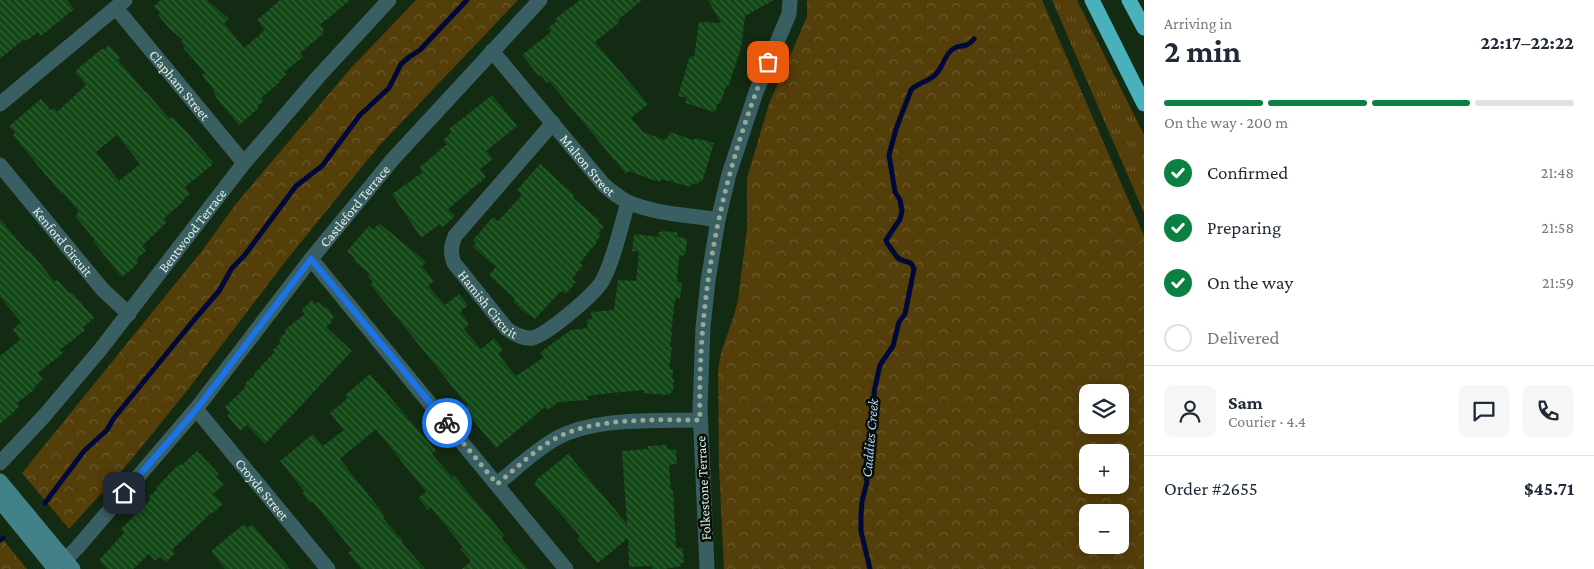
<!DOCTYPE html>
<meta charset="utf-8">
<style>
:root{--surface:#fff;--page:#f6f6f7;--text:#1f2937;--muted:#747a83;--line:#e0e1e3;--accent:#0b8043}
body{margin:0;font-family:"Crimson Pro",serif;background:var(--page);color:var(--text);height:100vh;display:flex;flex-direction:column;font-size:19px;white-space:nowrap}
*{box-sizing:border-box;margin:0}
p{font-size:16px;color:var(--muted)}
.icon{flex:none;width:28px;height:28px;fill:none;stroke:currentColor;stroke-width:2;stroke-linecap:round;stroke-linejoin:round}
.map{position:relative;flex:1;overflow:hidden}
.details{display:flex;flex-direction:column;background:var(--surface);width:450px}
.details>*{flex:none}
.buttons{position:absolute;left:1079px;top:384px;display:grid;gap:10px}
.buttons a{display:grid;place-items:center;width:50px;height:50px;border-radius:10px;background:var(--surface);box-shadow:0 2px 12px #0003;font-size:25px}
.pin{position:absolute;display:grid;place-items:center;width:42px;height:42px;color:#fff;margin:-21px;border-radius:10px;box-shadow:0 2px 8px #0006}
.courier{position:absolute;display:grid;place-items:center;width:50px;height:50px;margin:-25px;border:4px solid #1a73e8;border-radius:50%;background:#fff;color:#222;box-shadow:0 1px 6px #0007}
.overview em{font-style:normal;font-weight:700}
.overview div{display:flex;flex-direction:column-reverse}
.overview{display:flex;align-items:center;justify-content:space-between;height:85px;padding:0 20px}
h1{font-size:32px;font-weight:700;line-height:38px}
.bar{display:grid;grid-template-columns:repeat(4,1fr);gap:8px 5px;align-content:center;height:60px;padding:0 20px}
.bar i{height:6px;border-radius:4px;background:var(--line)}
.bar .current{background:var(--accent)}
.bar p{grid-column:span 4}
.line{display:flex;align-items:center;gap:12px;padding:0 20px;border-top:1px solid var(--line)}
.line div{flex:1}
.round{display:grid;place-items:center;flex:none;width:52px;height:52px;border-radius:10px;background:var(--page)}
ol{padding:0 20px;list-style:none}
li{display:flex;align-items:center;gap:15px;height:55px}
li p{margin-inline-start:auto}
li .icon{padding:5px;border-radius:50%;background:var(--accent);color:#fff;stroke-width:4}
li:last-child{color:var(--muted)}
li i{width:28px;height:28px;border:2px solid var(--line);border-radius:50%}
main{display:flex;flex:1;min-height:0}
.map>svg:first-child{display:block}
.grass{fill:url(#grass-tufts)}
.park{fill:url(#park-crowns);fill-rule:evenodd}
.lines{fill:none;stroke-linecap:round;stroke-linejoin:round}
.stream{stroke:#01093b;stroke-width:5}
.building{fill:url(#building-back-hatch);fill-rule:evenodd}
.street{stroke:#3a5f63;stroke-width:15}
.secondary{stroke:#428187;stroke-width:15}
.highway{stroke:#49b1bc;stroke-width:15}
.done{stroke:#98a998;stroke-width:5;stroke-dasharray:0 9}
.route{stroke:#1a73e8;stroke-width:6}
.labels{text-anchor:middle;dominant-baseline:central;stroke-width:5;stroke-linejoin:round;paint-order:stroke}
.street-label{font-size:14px;fill:#e0eedf;stroke:#061007}
.water-label{font-size:15px;font-style:italic;fill:#b0c9fb;stroke:#061007}
</style>
<main>
<div class="map">
<svg width="1144" height="569" viewBox="0 0 1144 569">
<defs>
<pattern id="grass-tufts" width="24" height="20" patternUnits="userSpaceOnUse" patternTransform="scale(1.25)"><rect width="24" height="20" fill="#543e0a"/><path d="M3 7l-1-3M5 7V3M7 7l1-3M15 17l-1-3M17 17v-4M19 17l1-3" fill="none" stroke="#6c5a2d"/></pattern>
<pattern id="park-crowns" width="20" height="18" patternUnits="userSpaceOnUse" patternTransform="scale(1.25)"><rect width="20" height="18" fill="#543e0a"/><path d="M2 6a3 3 0 1 1 6 0M12 15a3 3 0 1 1 6 0" fill="none" stroke="#6c5a2d"/></pattern>
<pattern id="building-back-hatch" width="6" height="6" patternUnits="userSpaceOnUse" patternTransform="scale(1.25)"><rect width="6" height="6" fill="#124716"/><path d="M-1 5l2 2M0 0l6 6M5-1l2 2" fill="none" stroke="#346237"/></pattern>
</defs>
<rect width="100%" height="100%" fill="#132a13"/>
<path class="grass" d="M1052,0H1077L1144,135V213Z"/>
<g class="park">
<path d="M416,0H518L378,147L285,262L186,392L126,466L69,529L22,473L205,247L235,205L350,69Z"/>
<path d="M807,0H1042L1144,236V569H724L719,466L718,370L721,353L733,318L738,300L747,229V178L769,104L807,17ZM1120,392V425H1088V392ZM1120,452V485H1088V452ZM1120,512V545H1088V512Z"/>
<path d="M0,536L27,569H0Z"/>
</g>
<g class="lines">
<g class="stream">
<path d="M45,503L84,451L107,430L114,418L194,320L219,291L232,268L244,256L296,186L322,166L360,115L389,88L401,64L409,57L420,50L467,0"/>
<path d="M0,540L3,538"/>
<path d="M870,569L861,531V516L862,501L867,482L865,468L874,430L875,413L874,392L880,365L893,346L899,322L905,314L914,269C911,258 903,264 897,257C894,253 890,247 887,243L886,240L900,219L902,211L900,200L895,192L889,155L896,129L911,90C917,83 928,82 935,75C943,68 944,55 953,49C962,43 965,50 974,39"/>
</g>
</g>
<g class="building">
<path d="M0,0H67L74,9L41,36L38,32L26,41L24,39L0,59Z"/>
<path d="M161,0H207L229,19L224,23L244,48L265,30L257,20L280,0H350L320,25L324,30L322,31L324,33L300,53L303,57L284,72L286,75L279,81L280,82L261,98L264,101L257,106L259,108L239,125L217,99L212,87L202,75L205,73L189,54L183,48L185,46L181,42L183,40L170,29L158,15L160,13L154,6Z"/>
<path d="M580,0H642L618,20L620,22L595,42L648,104L631,118L643,132L665,140L666,137H668L670,132L694,140L695,138L714,143L702,182L699,181L698,185L692,183L691,187L661,179L660,182L656,180V181L629,171L626,174L549,81L547,83L541,75L539,76L522,55L551,32L548,28L557,21L555,19Z"/>
<path d="M708,0H774L745,16L741,48L728,87L726,86L720,104L718,103L715,112L685,103L687,98L678,96L690,56L694,57L699,22L721,23Z"/>
<path d="M109,45L120,58L118,60L145,92H146L170,119L173,117L213,162L211,164L212,165L185,187L190,194L182,201L183,202L164,218L167,222L142,246L146,251L137,258L138,263L132,269L122,277L93,241L95,240L75,216L79,212L62,192L61,193L21,145L13,135L15,133L9,126L41,99L50,110L54,108L57,112L86,85L75,72L77,71L76,70L103,48L104,50ZM117,135L140,164L119,181L96,152Z"/>
<path d="M492,95L517,126L486,151L493,159L480,169L486,177L448,209L455,216L443,227L440,224L421,238L392,194L423,172L419,168L447,144L443,140L452,132L449,129Z"/>
<path d="M540,164L575,196L573,198L600,221L598,222L604,227L598,233L601,235L596,241L597,242L580,263L583,265L572,279L576,282L566,294L561,291L535,319L521,309L513,301L515,299L489,275L496,267L473,247L476,243L473,240L493,217L498,221L522,195L517,190Z"/>
<path d="M0,219L27,251L29,250L54,281L58,280L70,294L72,292L94,318L83,327L85,330L60,350L63,353L38,373L43,379L34,387L35,389L17,403L19,406L17,409L0,424V356L20,340L13,329L21,322L0,297Z"/>
<path d="M379,223L426,262L422,266L434,281L428,286L445,305L459,294L468,305L460,312L469,324L464,329L481,349L494,338L503,350L498,354L516,376L544,357L541,354L542,351L571,330L588,328L586,320L592,319L591,312L614,310L618,280L636,281L639,252L632,251L634,234L658,237L659,232H661V231L677,232L678,237L686,238L687,242L685,255L679,256L677,282L682,283L680,298H676L675,300L671,333H672L670,347H672L669,369H673L672,379H674L673,391L668,395L643,393L644,390L611,393L587,396L588,400L559,402L547,410L545,407L496,448L464,409L468,406L370,284L373,282L367,276L370,274L353,260L355,258L347,251L369,226L373,230Z"/>
<path d="M312,300L315,304L318,302L324,308L326,306L334,317L331,320L332,322L326,327L352,351L265,444L247,425L240,431L227,415L230,413L225,407L245,388L244,387L247,384L245,383L255,375L254,373L261,368L260,367L275,352L273,350L279,344L278,343L281,341L279,339L285,333L286,329L305,314L302,310Z"/>
<path d="M370,374L431,445L436,451L432,454L452,477L454,476L504,535L502,539L528,569H462L471,561L460,549L463,547L431,508L428,510L418,498L426,492L376,429L340,459L385,516L383,518L403,541L402,543L425,569H362L348,553L352,550L312,501L310,503L302,493L304,491L280,461L313,434L323,446L344,430L330,413L348,398L345,395Z"/>
<path d="M667,445V449L676,450L677,464L669,465L671,490H673L676,548H683L684,563H681V566L665,569H652V566L629,567L628,538L598,563L577,539L580,536L534,484L536,483L535,481L568,454L627,524L622,451L648,449V446Z"/>
<path d="M197,451L219,474L216,477L224,484L213,494L223,504L213,513L212,512L172,550L175,553L166,562L160,557L155,561L149,554L133,569H107L99,560L125,532L121,529L150,500L148,498L157,489L156,488L177,466L183,464Z"/>
<path d="M244,524L248,528L252,524L290,569H225L211,551Z"/>
</g>
<g class="lines">
<g class="street">
<path id="s1" d="M116,8L244,163"/>
<path id="s2" d="M492,51L604,185C612,192 620,199 630,203C657,214 689,215 718,220"/>
<path d="M0,104L125,0"/>
<path id="s3" d="M553,123L455,236C451,246 450,253 454,263L507,329C515,334 523,339 532,338C547,335 592,296 601,283C613,264 621,225 628,203"/>
<path id="s4" d="M0,165L103,290L129,314"/>
<path d="M311,259L566,569"/>
<path id="s5" d="M196,409L328,569"/>
<path id="s6" d="M0,463L45,415L100,350L244,163L318,77L389,0"/>
<path d="M497,484C516,469 535,450 557,438C595,417 658,421 700,420"/>
<path id="s7" d="M57,568L77,548L196,409L311,259L393,159L540,0"/>
<path d="M707,569L700,408L703,327L708,281L718,220L729,174L756,92L789,14L790,0"/>
</g>
<g class="secondary">
<path d="M0,481L73,569"/>
<path d="M0,501L55,569"/>
</g>
<g class="highway">
<path d="M1092,0L1144,104"/>
<path d="M1129,0L1144,28"/>
</g>
</g>
<g class="lines">
<path class="done" d="M447,423L497,484C517,468 536,448 558,437C597,417 658,420 700,420C697,297 721,175 768,62"/>
<path class="route" d="M124,493L196,410L311,259L447,423"/>
</g>
<g class="labels">
<g class="street-label">
<text stroke="none"><textPath href="#s1" startOffset="100">Clapham Street</textPath></text>
<text stroke="none"><textPath href="#s2" startOffset="149">Malton Street</textPath></text>
<text stroke="none"><textPath href="#s7" startOffset="469">Castleford Terrace</textPath></text>
<text stroke="none"><textPath href="#s6" startOffset="302">Bentwood Terrace</textPath></text>
<text stroke="none"><textPath href="#s4" startOffset="99">Kenford Circuit</textPath></text>
<text stroke="none"><textPath href="#s3" startOffset="231">Hamish Circuit</textPath></text>
<text transform="translate(703 488) rotate(-93)">Folkestone Terrace</text>
<text stroke="none"><textPath href="#s5" startOffset="104">Croyde Street</textPath></text>
</g>
<g class="water-label">
<text transform="translate(870 438) rotate(-85)">Caddies Creek</text>
</g>
</g>
</svg>
<div class="buttons">
<a><svg class="icon" aria-label="layers" viewBox="0 0 24 24"><path d="M12 4l9 5-9 5-9-5zM3 14l9 5 9-5"/></svg></a>
<a>+</a>
<a>−</a>
</div>
<div class="pin" style="left:768px;top:62px;background:#ea580c"><svg class="icon" aria-label="bag" viewBox="0 0 24 24"><path d="M5 8h14l-1 12H6zM9 8a3 3 0 0 1 6 0"/></svg></div>
<div class="pin" style="left:124px;top:493px;background:#1f2937"><svg class="icon" aria-label="home" viewBox="0 0 24 24"><path d="M3 11l9-7 9 7M6 9v11h12V9"/></svg></div>
<div class="courier" style="left:447px;top:423px"><svg class="icon" aria-label="bike" viewBox="0 0 24 24"><circle cx="6" cy="16" r="4"/><circle cx="18" cy="16" r="4"/><path d="M6 16l4-8h5l3 8M10 8l3 8H6M13 5h3"/></svg></div>
</div>
<section class="details">
<div class="overview"><div><h1>2 min</h1><p>Arriving in</p></div><em>22:17–22:22</em></div>
<div class="bar"><i class="current"></i><i class="current"></i><i class="current"></i><i></i><p>On the way · 200 m</p></div>
<ol>
<li><svg class="icon" aria-label="check" viewBox="0 0 24 24"><path d="M5 12l5 5 9-10"/></svg>Confirmed<p>21:48</p></li>
<li><svg class="icon" aria-label="check" viewBox="0 0 24 24"><path d="M5 12l5 5 9-10"/></svg>Preparing<p>21:58</p></li>
<li><svg class="icon" aria-label="check" viewBox="0 0 24 24"><path d="M5 12l5 5 9-10"/></svg>On the way<p>21:59</p></li>
<li><i></i>Delivered</li>
</ol>
<div class="line" style="height:90px"><a class="round"><svg class="icon" aria-label="person" viewBox="0 0 24 24"><circle cx="12" cy="8" r="4"/><path d="M4 21q1-7 8-7t8 7"/></svg></a><div><b>Sam</b><p>Courier · 4.4</p></div><a class="round"><svg class="icon" aria-label="chat" viewBox="0 0 24 24"><path d="M4 5h16v11H9l-5 4z"/></svg></a><a class="round"><svg class="icon" aria-label="phone" viewBox="0 0 24 24"><path d="M5 4h4l2 5-3 2q2 4 5 5l2-3 5 2v4C11 20 4 13 5 4z"/></svg></a></div>
<div class="line" style="height:65px"><div>Order #2655</div><b>$45.71</b></div>
</section>
</main>
